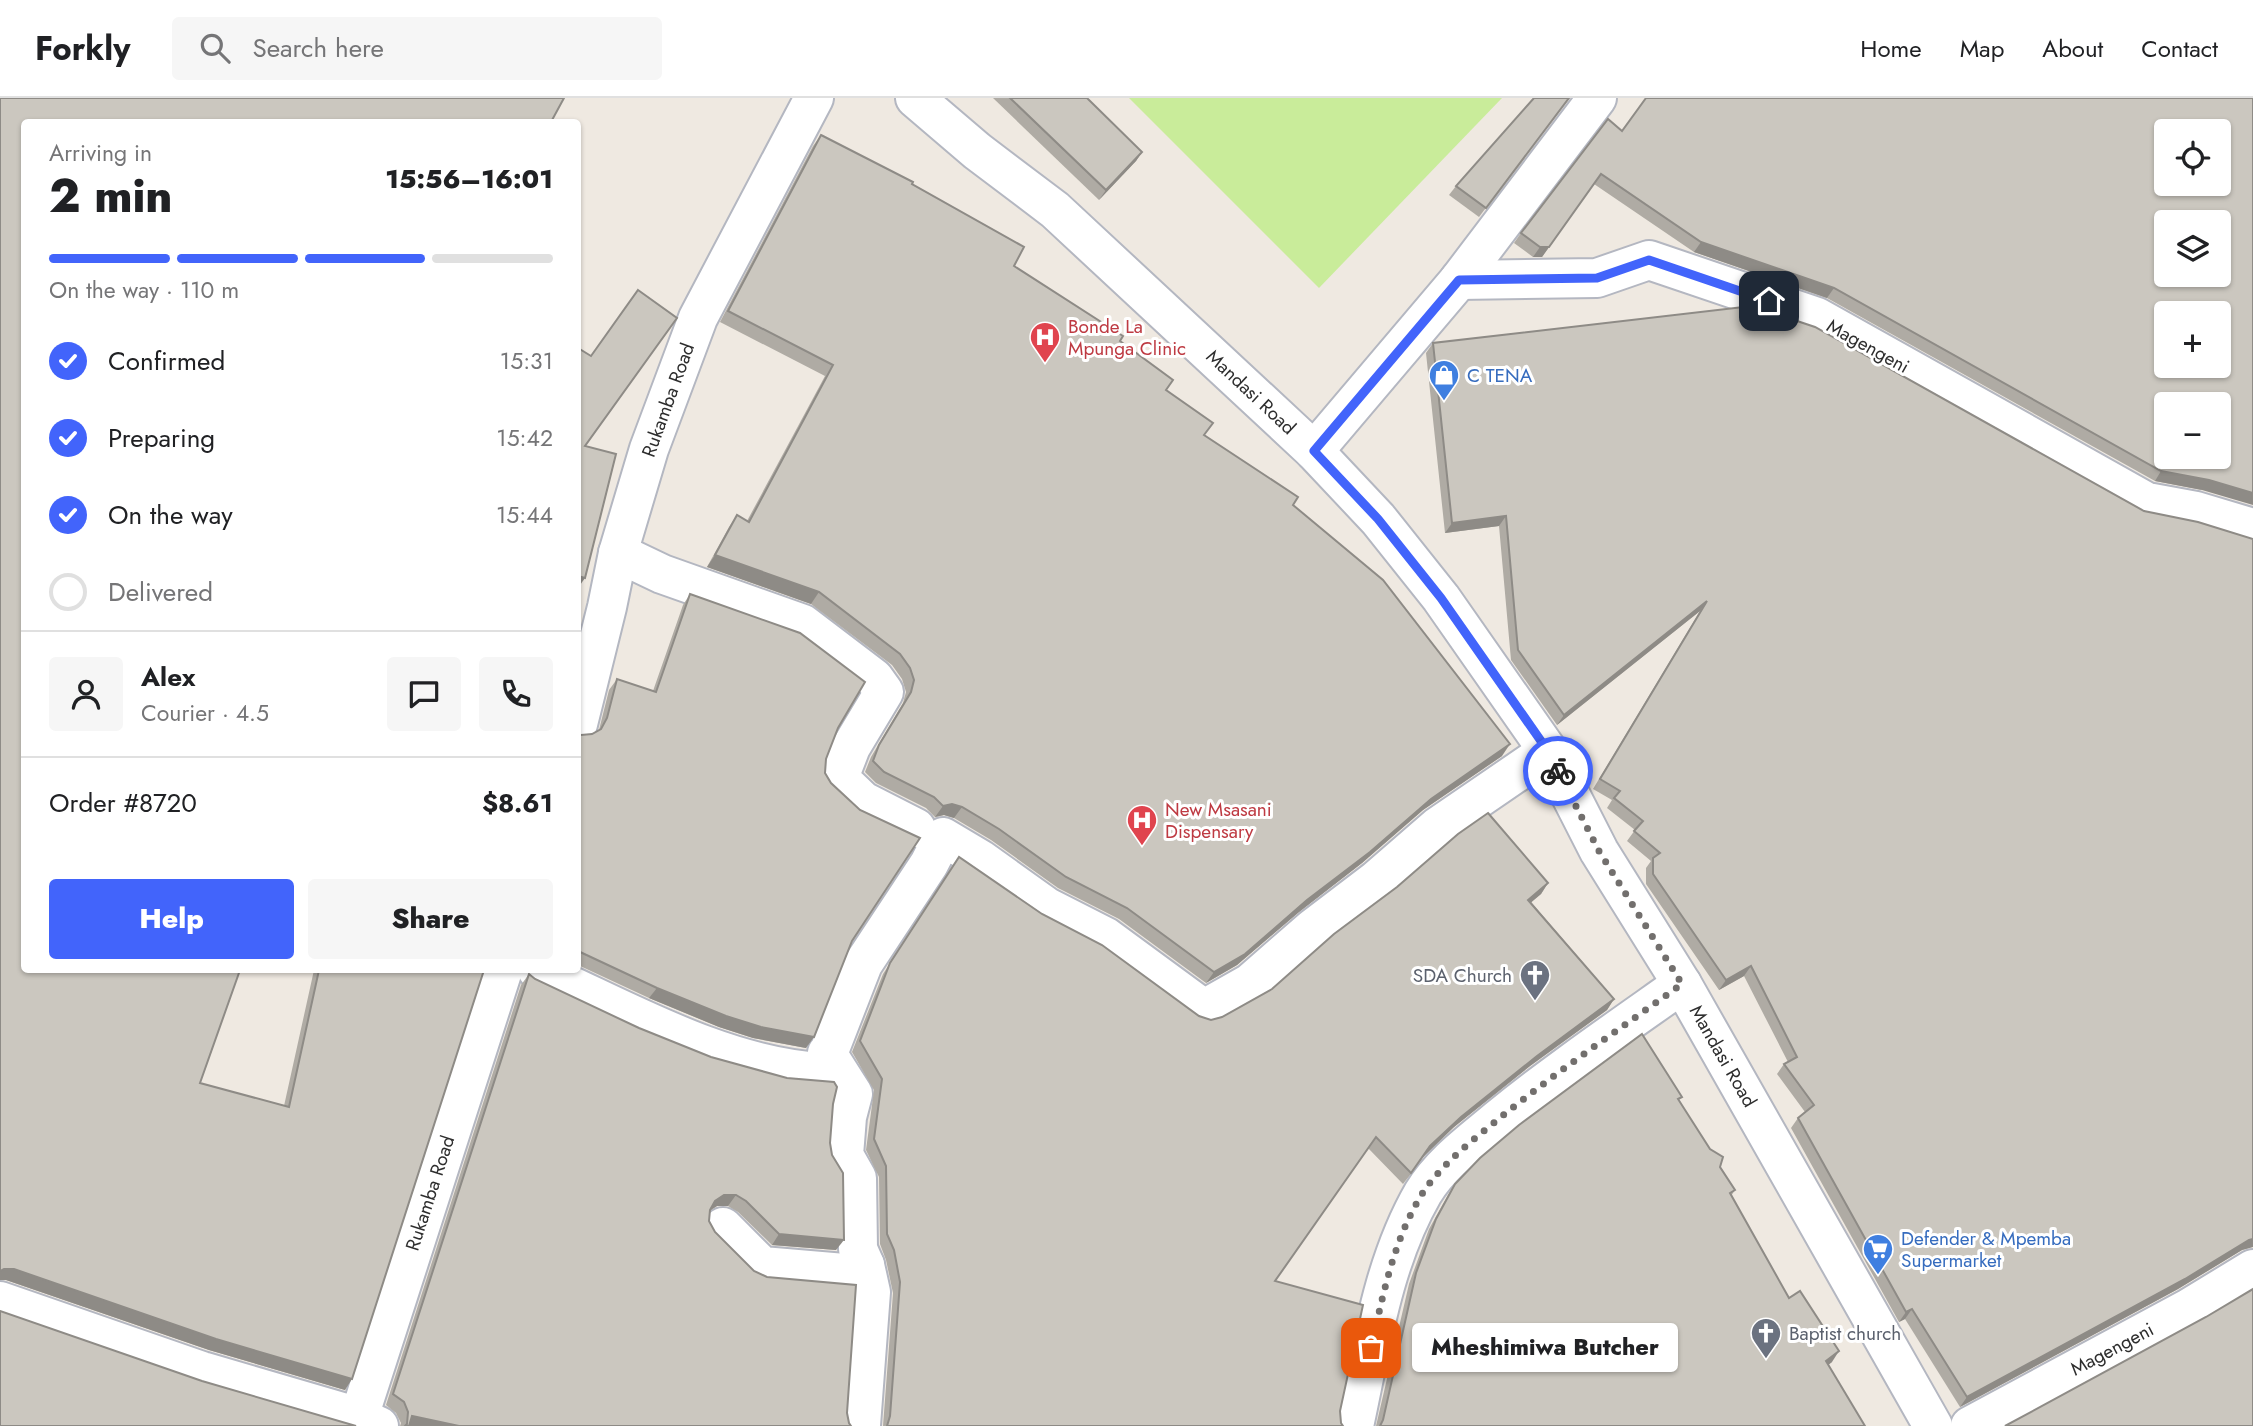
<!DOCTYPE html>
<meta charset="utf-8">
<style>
:root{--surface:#fff;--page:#f6f6f6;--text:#202124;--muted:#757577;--line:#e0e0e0;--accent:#4264fb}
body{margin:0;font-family:Jost,sans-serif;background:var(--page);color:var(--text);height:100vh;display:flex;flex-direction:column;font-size:26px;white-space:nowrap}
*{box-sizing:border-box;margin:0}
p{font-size:23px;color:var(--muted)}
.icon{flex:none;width:38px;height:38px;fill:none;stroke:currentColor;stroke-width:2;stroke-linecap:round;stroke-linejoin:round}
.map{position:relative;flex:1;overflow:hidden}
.panel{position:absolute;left:21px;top:21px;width:560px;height:854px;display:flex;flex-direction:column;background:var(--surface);border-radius:7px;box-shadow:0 2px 5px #0004}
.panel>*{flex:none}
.tools{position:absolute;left:2154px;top:21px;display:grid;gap:14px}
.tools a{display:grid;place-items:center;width:77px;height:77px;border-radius:7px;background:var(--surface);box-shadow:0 2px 5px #0004;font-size:35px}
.pin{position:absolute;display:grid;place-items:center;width:60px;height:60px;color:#fff;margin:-30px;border-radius:14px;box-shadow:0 4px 10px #0006}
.courier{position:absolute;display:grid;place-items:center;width:70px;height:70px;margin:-35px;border:5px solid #4264fb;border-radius:50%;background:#fff;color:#222;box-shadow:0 2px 9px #0007}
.bubble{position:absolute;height:49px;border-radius:7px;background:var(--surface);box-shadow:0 2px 5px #0004;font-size:23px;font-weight:800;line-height:49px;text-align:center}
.head em{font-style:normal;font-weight:800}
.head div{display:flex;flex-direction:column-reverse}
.head{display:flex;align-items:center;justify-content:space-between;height:119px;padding:0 28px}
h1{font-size:46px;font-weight:800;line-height:52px}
.bar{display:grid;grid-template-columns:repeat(4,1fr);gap:10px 7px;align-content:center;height:84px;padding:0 28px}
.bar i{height:9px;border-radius:5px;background:var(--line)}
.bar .selected{background:var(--accent)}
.bar p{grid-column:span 4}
.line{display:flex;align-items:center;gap:18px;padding:0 28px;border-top:2px solid var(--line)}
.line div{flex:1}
.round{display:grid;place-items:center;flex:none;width:74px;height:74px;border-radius:7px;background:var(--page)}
ol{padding:0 28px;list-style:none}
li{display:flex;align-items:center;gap:21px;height:77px}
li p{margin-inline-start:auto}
li .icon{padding:7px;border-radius:50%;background:var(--accent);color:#fff;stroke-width:4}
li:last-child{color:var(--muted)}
li i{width:38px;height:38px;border:4px solid var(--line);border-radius:50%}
.action{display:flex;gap:14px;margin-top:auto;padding:14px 28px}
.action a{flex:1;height:80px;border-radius:7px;background:var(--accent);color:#fff;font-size:28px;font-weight:800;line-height:80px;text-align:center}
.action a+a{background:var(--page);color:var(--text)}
header{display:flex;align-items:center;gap:42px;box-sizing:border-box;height:98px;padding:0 35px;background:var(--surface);border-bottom:2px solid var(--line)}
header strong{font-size:33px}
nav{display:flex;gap:38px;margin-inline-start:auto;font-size:24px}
.search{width:490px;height:63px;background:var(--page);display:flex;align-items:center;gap:18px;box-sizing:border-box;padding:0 24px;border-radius:7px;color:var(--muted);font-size:26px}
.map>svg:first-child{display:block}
.pitch{fill:#c9ec9a}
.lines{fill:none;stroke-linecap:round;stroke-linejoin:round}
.minor-casing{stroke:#b4b7c1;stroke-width:42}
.minor{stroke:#fff;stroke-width:38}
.wall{fill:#afaba4}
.shaded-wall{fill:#8e8b86}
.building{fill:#cbc7bf;stroke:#8e8b86;stroke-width:2;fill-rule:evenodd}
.done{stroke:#726f6d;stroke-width:7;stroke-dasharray:0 12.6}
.route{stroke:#4264fb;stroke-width:9}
.labels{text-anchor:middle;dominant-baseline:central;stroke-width:6;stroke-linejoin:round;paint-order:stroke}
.health-label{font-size:19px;fill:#be3a42;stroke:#fff;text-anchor:start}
.street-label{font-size:19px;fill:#2e2e2e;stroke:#fff}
.shop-label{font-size:19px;fill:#366cbe;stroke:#fff;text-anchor:start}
.worship-label{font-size:19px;fill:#5b616d;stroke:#fff;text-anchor:end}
</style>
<header>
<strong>Forkly</strong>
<div class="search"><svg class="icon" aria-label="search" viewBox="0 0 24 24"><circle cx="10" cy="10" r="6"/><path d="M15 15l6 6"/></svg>Search here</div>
<nav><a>Home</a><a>Map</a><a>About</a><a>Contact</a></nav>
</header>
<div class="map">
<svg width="2253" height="1328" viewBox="0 0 2253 1328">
<rect width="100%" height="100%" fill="#efe9e1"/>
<path class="pitch" d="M1129,0H1502L1319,190Z"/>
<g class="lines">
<g class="minor-casing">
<g id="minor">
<path d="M915,0L977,53L1055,112L1314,353L1378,421L1441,500L1548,653L1599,753L1682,886L1933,1328"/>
<path d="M1459,182L1597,180L1649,162L1817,219L2147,404L2196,413L2253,430"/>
<path d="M1314,353L1459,182L1597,0"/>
<path d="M618,455L662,476L803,526L874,580L884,594L851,649L839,680L863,703L916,730"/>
<path d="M578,626L607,509L618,455L649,351L698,220L814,0"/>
<path d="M537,872C627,912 722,968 821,974L863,866L929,766L943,739L980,761L1047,809L1106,839L1204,911L1250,885L1313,830L1376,782L1437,729L1548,653"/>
<path d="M827,955L853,996L847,1019L844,1057L857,1080L858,1151L865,1167L871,1194L861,1327"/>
<path d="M723,1129L762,1168L856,1176L865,1167"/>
<path d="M0,1203L202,1273L359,1319L379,1328"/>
<path d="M359,1319L503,872"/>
<path d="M1354,1328C1371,1250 1382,1166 1423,1095C1441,1065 1472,1043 1498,1021C1557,973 1620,930 1682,886"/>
<path d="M1970,1328L2189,1210L2253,1171"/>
</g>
</g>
<use href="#minor" class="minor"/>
</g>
<g class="wall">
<path d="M993,0H1087L1142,54L1136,63L1099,102Z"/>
<path d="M1569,0L1479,119L1449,97L1456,88Z"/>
<path d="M24,24L200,985L284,1008L314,872H484L345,1292L209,1252L6,1182Z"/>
<path d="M1622,33L2202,392L2155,383L1827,200L1694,154L1594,86L1542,159H1533L1514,145L1521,135Z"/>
<path d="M821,37L912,86L1014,168L1120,243L1166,292L1204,337L1293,407L1502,658L1423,712L1362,765L1299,814L1237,867L1206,885L1119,821L1058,790L991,742L954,720L944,717L935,719L926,710L876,685L865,674L871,659L903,605L906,594L902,581L892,567L811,506L707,469L729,429L737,417L747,423L825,278L720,224L813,48Z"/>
<path d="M1433,245L2144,413L2252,1149L2242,1152L2178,1191L1960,1309L1905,1221L1899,1224L1791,1030L1798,1020L1805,1014L1777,976L1784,966L1788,964L1744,878L1719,892L1646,786V770L1651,763L1627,743L1635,732L1607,710L1612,702L1593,691L1700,513L1557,627L1511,562L1499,428L1445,435L1426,255Z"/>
<path d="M690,496L838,630L826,661L825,675L852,843L806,950L753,940L719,929L649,900L578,867V635L581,637L592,636L599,632L609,592L617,581L653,593L683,507Z"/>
<path d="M952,770L1042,816L1199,918L1211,922L1222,919L1548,785L1541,796L1531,804L1614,901L1607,912L1530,968L1454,1029L1423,1059L1403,1086L1368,1050L1275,1183L1340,1313L1341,1325L1343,1328H883L893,1195L886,1162L880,1146L879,1079L866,1052L874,992L852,954L883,876Z"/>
<path d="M529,876L535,881L639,930L711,959L833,1006L830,1045L836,1152L772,1147L738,1114L728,1108H717L710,1113L709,1123L715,1134L847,1315L849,1325L851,1328H400L401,1325L396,1315L386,1307L521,887Z"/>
<path d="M1679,1003L1735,1092L1731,1098L1789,1200L1832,1264L1828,1267L1865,1328H1376L1409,1186L1429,1131L1448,1097L1455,1086Z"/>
</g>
<g class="shaded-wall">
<path d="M1142,54L1136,63L1099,102L1106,92Z"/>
<path d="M1601,76L1542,159H1533L1540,149Z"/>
<path d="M1701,144L1834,190L1827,200L1694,154Z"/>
<path d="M2161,373L2209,382L2253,395V407L2202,392L2155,383Z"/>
<path d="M1506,418L1499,428L1445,435L1452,425Z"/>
<path d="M715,457L819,494L811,506L707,469Z"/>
<path d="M578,478L585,480L578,490Z"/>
<path d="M1707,503L1700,513L1557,627L1564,617Z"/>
<path d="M1510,646L1502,658L1423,712L1362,765L1299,814L1237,867L1206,885L1214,874L1431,701Z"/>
<path d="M952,706L962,709L954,720L944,717L935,719L943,708Z"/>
<path d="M1548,785L1541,796L1521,813L1528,802Z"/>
<path d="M1751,868L1744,878L1719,892L1726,882Z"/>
<path d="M657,890L814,939L806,950L753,940L719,929L649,900Z"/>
<path d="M1614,901L1607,912L1530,968L1454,1029L1423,1059L1403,1086L1430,1048L1461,1019L1537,958Z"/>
<path d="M724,1097H736L728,1108H717L707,1114L715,1103Z"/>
<path d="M779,1136L844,1142L836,1152L772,1147Z"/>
<path d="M2253,1141V1149L2242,1152L2178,1191L1960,1309L1967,1299L2249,1142Z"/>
<path d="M4,1171H14L352,1281L345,1292L209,1252L6,1182H0V1173Z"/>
<path d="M1912,1211L1905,1221L1899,1224L1906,1214Z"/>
<path d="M1839,1253L1832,1264L1819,1274L1826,1263Z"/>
<path d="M412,1318L459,1328H405Z"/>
</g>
<g class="building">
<path d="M0,0H564L551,24H24V872H240L200,985L289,1009L319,872H484L352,1281L216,1241L14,1171H4L0,1173Z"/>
<path d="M1010,0H1087L1142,54L1106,92Z"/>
<path d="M1534,0H1569L1486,110L1456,88Z"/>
<path d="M1646,0H2253V395L2209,382L2161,373L1834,190L1701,144L1601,76L1549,149H1540L1521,135L1608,21L1622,33ZM2166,33H2219V86H2166ZM2166,124H2219V177H2166ZM2166,215H2219V268H2166ZM2166,306H2219V359H2166Z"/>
<path d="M821,37L913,84L912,86L1024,149L1014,168L1123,238L1120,243L1173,282L1166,292L1213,325L1204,337L1298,399L1293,407L1383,482L1510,646L1431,701L1370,754L1307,802L1245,856L1214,874L1127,810L1066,779L999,731L962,709L952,706L943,708L934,699L884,674L873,663L879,647L911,594L914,582L910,570L900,556L819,494L715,457L737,417L749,424L833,267L728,213Z"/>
<path d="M638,192L677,220L585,348L616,356L585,480L578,478V250L591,258Z"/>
<path d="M1752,208L1815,229L2144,413L2198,424L2253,441V1141L2249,1142L2185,1181L1967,1299L1912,1211L1906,1214L1798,1020L1814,1007L1784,966L1797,959L1751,868L1726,882L1653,776V760L1660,755L1634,733L1643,723L1614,700L1620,693L1600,681L1707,503L1564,617L1518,552L1506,418L1452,425L1433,245Z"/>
<path d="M690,496L800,535L865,584L838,630L826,661L825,675L831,685L860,712L920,740L852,843L814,939L761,929L726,918L657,890L578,853V635L581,637L592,636L601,631L607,620L617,581L656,594Z"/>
<path d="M1488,715L1548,785L1528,802L1614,901L1537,958L1461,1019L1430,1048L1411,1075L1376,1039L1275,1183L1363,1207L1340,1313L1341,1325L1343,1328H887L890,1318L900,1184L894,1152L887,1136L886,1068L874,1041L882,981L860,943L890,865L959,759L1042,816L1102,847L1199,918L1211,922L1222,919L1272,891L1334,836L1397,789L1458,736Z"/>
<path d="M529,876L535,881L639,930L711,959L787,980L834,984L837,989L833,1006L830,1045L832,1057L843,1075L844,1142L779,1136L746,1103L736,1097H724L715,1103L710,1112L709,1123L715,1134L754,1173L767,1179L856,1187L847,1315L849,1325L851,1328H459L412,1318L409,1328H405L407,1326L408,1314L404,1304L393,1296Z"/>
<path d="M1642,936L1682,999L1678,1001L1710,1051L1723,1059L1720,1069L1735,1092L1730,1095L1789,1200L1800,1193L1839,1253L1826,1263L1865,1328H1380L1383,1322L1416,1175L1436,1121L1455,1086L1480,1060L1519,1027Z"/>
<path d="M2253,1191V1328H2005L2206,1219Z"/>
<path d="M0,1213L202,1283L356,1328H0Z"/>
</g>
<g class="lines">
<path class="done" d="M1371,1250C1383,1197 1394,1139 1424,1093C1444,1064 1474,1041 1501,1019C1559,972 1621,930 1682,886L1599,753L1558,673"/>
<path class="route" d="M1558,673L1548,653L1441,500L1378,421L1314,353L1459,182L1597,180L1649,162L1769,203"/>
</g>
<defs>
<g id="hospital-pin" transform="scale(1.575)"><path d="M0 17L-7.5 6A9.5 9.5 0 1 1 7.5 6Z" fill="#e0444e" stroke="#fff"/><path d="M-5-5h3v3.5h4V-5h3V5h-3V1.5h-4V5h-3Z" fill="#fff"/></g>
<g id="shop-pin" transform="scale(1.575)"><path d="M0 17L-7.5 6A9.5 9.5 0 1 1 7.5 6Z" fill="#3f7fe0" stroke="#fff"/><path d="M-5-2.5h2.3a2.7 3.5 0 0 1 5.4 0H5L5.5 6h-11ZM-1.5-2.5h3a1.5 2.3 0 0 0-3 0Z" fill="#fff"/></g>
<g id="church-pin" transform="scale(1.575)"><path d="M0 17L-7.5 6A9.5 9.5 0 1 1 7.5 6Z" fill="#6b7280" stroke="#fff"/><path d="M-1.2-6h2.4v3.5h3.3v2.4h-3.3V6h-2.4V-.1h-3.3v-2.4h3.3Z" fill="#fff"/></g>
<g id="supermarket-pin" transform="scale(1.575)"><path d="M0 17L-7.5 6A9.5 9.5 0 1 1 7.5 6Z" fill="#3f7fe0" stroke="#fff"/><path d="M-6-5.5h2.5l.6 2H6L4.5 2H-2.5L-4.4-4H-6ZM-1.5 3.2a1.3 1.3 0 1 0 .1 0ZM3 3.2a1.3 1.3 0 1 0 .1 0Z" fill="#fff"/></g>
</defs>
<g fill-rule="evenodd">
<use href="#hospital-pin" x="1045" y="239"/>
<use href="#shop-pin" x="1444" y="277"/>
<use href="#hospital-pin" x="1142" y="722"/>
<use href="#church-pin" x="1535" y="877"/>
<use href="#supermarket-pin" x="1878" y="1151"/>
<use href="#church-pin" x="1766" y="1235"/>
</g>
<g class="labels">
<g class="health-label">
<text x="1068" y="228">Bonde La<tspan x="1068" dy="22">Mpunga Clinic</tspan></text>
<text x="1165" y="711">New Msasani<tspan x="1165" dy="22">Dispensary</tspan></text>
</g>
<g class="street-label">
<text transform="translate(1868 248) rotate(29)">Magengeni</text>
<text transform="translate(1251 294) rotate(43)">Mandasi Road</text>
<text transform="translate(668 302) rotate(-70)">Rukamba Road</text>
<text transform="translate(1723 958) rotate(60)">Mandasi Road</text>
<text transform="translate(430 1095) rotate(-72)">Rukamba Road</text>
<text transform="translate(2112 1251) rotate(-28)">Magengeni</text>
</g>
<g class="shop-label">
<text x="1467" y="277">C TENA</text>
<text x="1901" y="1140">Defender &amp; Mpemba<tspan x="1901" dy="22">Supermarket</tspan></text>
</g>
<g class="worship-label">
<text x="1512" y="877">SDA Church</text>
<text x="1789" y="1235" text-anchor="start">Baptist church</text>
</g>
</g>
</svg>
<div class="tools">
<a><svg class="icon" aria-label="locate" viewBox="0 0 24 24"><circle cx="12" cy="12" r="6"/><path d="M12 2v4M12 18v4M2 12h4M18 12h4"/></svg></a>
<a><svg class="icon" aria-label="layers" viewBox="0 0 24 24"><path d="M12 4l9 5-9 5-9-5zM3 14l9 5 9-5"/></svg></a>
<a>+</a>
<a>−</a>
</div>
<div class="pin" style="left:1371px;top:1250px;background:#ea580c"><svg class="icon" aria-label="bag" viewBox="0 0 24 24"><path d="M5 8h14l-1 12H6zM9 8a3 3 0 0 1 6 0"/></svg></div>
<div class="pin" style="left:1769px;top:203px;background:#1f2937"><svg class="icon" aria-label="home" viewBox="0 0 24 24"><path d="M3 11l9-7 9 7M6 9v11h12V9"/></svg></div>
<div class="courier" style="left:1558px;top:673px"><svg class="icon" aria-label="bike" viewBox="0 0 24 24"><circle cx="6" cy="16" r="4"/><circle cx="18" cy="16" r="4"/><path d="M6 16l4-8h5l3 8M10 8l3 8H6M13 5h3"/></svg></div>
<div class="bubble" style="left:1412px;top:1225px;width:266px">Mheshimiwa Butcher</div>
<section class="panel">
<div class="head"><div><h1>2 min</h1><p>Arriving in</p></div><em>15:56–16:01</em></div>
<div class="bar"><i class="selected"></i><i class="selected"></i><i class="selected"></i><i></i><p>On the way · 110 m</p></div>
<ol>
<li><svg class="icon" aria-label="check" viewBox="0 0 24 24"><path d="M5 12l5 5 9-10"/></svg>Confirmed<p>15:31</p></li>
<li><svg class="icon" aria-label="check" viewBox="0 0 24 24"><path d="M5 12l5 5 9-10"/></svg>Preparing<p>15:42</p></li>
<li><svg class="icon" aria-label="check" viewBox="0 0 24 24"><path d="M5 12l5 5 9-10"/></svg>On the way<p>15:44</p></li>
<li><i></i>Delivered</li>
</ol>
<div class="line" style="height:126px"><a class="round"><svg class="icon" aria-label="person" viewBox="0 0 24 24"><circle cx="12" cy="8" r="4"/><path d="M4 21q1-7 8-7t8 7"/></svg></a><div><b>Alex</b><p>Courier · 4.5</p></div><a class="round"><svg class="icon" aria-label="chat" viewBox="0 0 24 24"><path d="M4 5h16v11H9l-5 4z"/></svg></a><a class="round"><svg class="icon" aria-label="phone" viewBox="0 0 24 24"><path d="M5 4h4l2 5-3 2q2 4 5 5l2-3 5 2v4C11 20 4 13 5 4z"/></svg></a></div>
<div class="line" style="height:91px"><div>Order #8720</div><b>$8.61</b></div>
<div class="action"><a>Help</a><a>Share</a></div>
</section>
</div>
